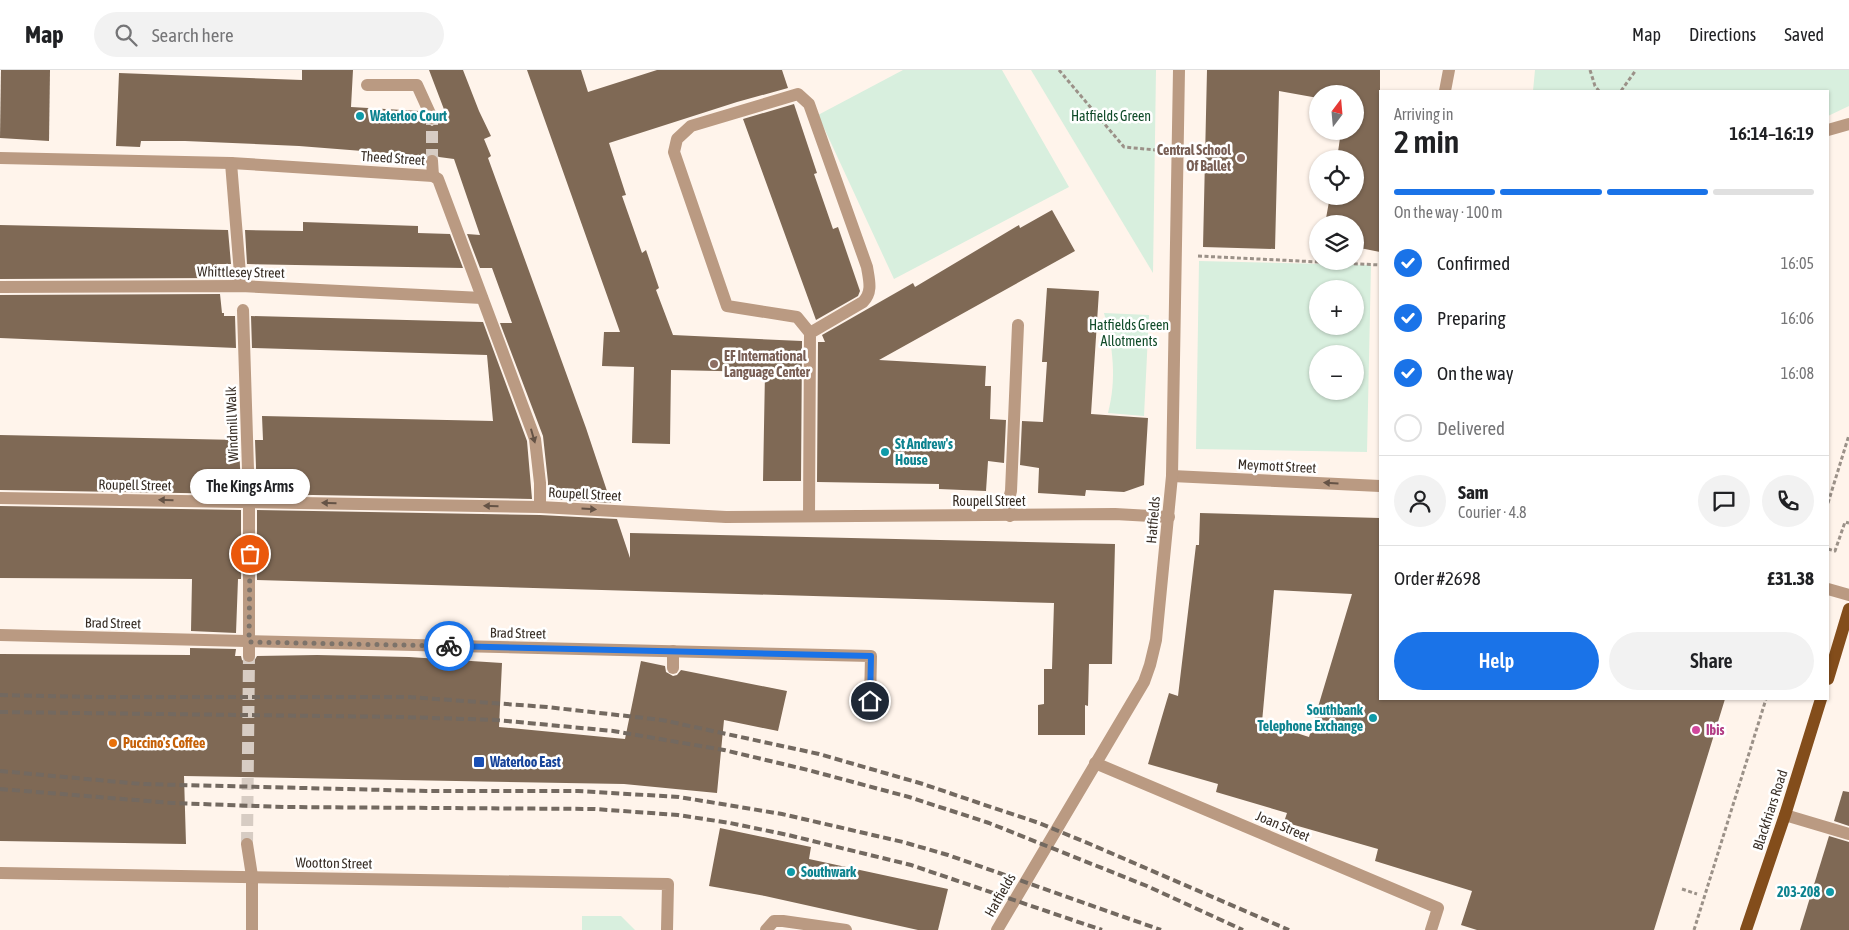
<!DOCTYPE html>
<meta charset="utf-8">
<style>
:root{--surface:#fff;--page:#f2f2f2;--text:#202124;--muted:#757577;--line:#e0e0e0;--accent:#1a73e8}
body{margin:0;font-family:"Asap Condensed",sans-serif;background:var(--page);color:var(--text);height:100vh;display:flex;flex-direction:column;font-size:19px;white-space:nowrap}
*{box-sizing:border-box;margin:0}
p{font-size:16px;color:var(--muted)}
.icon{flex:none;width:28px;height:28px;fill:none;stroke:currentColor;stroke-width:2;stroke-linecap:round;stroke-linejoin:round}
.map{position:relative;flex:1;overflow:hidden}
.drawer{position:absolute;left:1379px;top:20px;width:450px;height:610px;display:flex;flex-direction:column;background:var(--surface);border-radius:0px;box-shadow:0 1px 4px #0004}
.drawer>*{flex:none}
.needle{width:32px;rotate:16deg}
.tools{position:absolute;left:1309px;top:15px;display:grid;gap:10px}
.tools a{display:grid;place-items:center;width:55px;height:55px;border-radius:50%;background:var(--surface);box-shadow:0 1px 4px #0004;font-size:25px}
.pin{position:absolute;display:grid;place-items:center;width:42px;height:42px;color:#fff;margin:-21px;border:2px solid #fff;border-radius:50%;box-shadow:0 1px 5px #0007}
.courier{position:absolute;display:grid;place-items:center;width:50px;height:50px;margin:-25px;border:4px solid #1a73e8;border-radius:50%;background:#fff;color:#222;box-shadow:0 1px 6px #0007}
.bubble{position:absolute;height:35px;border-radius:18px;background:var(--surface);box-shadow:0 1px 4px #0004;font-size:16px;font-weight:600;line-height:35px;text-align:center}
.overview em{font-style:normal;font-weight:600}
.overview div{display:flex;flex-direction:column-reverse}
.overview{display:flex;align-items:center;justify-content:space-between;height:85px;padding:0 15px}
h1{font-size:32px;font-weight:600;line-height:38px}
.bar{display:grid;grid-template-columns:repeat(4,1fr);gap:8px 5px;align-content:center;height:60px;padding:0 15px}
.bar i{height:6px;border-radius:4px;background:var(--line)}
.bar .on{background:var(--accent)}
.bar p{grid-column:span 4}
.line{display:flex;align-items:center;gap:12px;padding:0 15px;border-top:1px solid var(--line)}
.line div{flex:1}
.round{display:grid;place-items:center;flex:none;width:52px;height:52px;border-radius:26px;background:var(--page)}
ol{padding:0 15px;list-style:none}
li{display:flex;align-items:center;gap:15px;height:55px}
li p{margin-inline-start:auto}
li .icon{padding:5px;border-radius:50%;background:var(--accent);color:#fff;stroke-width:4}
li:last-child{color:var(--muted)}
li i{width:28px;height:28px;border:2px solid var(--line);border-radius:50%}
.action{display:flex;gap:10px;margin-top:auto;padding:10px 15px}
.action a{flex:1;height:58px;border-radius:30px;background:var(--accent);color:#fff;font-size:20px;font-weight:600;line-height:58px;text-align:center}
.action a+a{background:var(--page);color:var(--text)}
header{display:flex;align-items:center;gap:30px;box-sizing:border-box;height:70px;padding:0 25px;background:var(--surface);border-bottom:1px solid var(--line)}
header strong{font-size:24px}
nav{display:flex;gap:28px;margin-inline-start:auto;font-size:18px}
.search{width:350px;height:45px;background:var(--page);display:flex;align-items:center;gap:12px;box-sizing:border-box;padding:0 18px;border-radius:28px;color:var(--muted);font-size:19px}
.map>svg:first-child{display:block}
.green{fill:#d8efde;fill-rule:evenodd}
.building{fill:#7f6955;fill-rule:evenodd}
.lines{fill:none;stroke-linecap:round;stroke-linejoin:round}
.minor-tunnel{stroke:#d7ccc3;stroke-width:12;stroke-dasharray:12 6;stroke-linecap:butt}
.path{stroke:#9b9188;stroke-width:3;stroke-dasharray:4 2.5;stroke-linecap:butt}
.service{stroke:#ba9a82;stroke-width:12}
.pedestrian{stroke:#ba9a82;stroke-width:12}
.minor{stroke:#ba9a82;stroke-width:12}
.primary{stroke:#834d1b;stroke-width:12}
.rail{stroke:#736960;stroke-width:4;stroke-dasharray:8 4;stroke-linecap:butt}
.oneway{fill:#655346}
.done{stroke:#7d736a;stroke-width:5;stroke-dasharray:0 9}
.route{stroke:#1a73e8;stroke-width:6}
.culture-dot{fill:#0f9aa8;stroke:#fff;stroke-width:2}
.education-dot{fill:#8d6e63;stroke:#fff;stroke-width:2}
.hotel-dot{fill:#d1479c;stroke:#fff;stroke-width:2}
.food-dot{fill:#e8710a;stroke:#fff;stroke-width:2}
.transit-dot{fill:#1a4fb4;stroke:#fff;stroke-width:2}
.labels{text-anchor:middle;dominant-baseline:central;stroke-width:5;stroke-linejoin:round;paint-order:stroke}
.culture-label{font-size:14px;font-weight:bold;fill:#0d838f;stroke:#fff;text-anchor:start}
.park-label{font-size:14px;fill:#104b29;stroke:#fff}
.education-label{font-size:14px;font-weight:bold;fill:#785e54;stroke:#fff;text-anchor:end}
.street-label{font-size:14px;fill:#372d25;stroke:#fff}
.hotel-label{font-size:14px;font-weight:bold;fill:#b23c85;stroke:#fff;text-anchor:start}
.food-label{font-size:14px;font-weight:bold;fill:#c56008;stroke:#fff;text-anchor:start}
.transit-label{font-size:14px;font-weight:bold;fill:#164399;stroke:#fff;text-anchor:start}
</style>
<header>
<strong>Map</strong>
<div class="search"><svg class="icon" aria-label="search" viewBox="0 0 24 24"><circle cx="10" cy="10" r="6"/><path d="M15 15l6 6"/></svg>Search here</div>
<nav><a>Map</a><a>Directions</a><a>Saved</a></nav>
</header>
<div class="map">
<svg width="1849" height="860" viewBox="0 0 1849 860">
<rect width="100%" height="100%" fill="#fff4eb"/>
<g class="green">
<path d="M903,0H1002L1069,117L894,209L818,45Z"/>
<path d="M1031,0H1156L1153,203Z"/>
<path d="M1535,0H1849V36L1828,46V21H1533Z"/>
<path d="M1199,191L1371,195L1367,382L1196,379ZM1318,219H1355V256H1318ZM1318,284H1355V321H1318Z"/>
<path d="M1104,243L1149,245L1144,346L1108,343C1117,310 1113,276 1104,243Z"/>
<path d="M582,846H621L635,860H582Z"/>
</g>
<g class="building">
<path d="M1,0H50L49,71L0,68Z"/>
<path d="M302,0H353L351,37L420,41L425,52L432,56L439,52L440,48L438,42H445L429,0H463L479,41L491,66L484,69L491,86L488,88L586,358L611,433L548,429V412L543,366L500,253H512L492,198H480L467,164L480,165L454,89L439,87L432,83L426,86L299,76L185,71H141L140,77L116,76L119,3L302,10Z"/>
<path d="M527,0H581L588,22L657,0H782L788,18L737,32L609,73L626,125L622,126L642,183L646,180L659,218L656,220L673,265L802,271L801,411H763L765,302L671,300L670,374L632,373L634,297L602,296L604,262H620Z"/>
<path d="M1207,0H1380V182L1355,177V154H1325L1330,126H1355V89H1337L1341,61H1355V24H1318V28L1279,21L1275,179L1203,177Z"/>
<path d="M794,34L817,103L814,104L833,159L838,157L860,221L858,226L816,250L743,49Z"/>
<path d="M1052,140L1075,181L879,290L986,296L985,316H991L990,349L1006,350L1004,393L988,391L986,421L939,419V414L817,412L818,272H825L822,265L913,213L915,217L1019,155L1020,158Z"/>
<path d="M303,152L418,156V163L450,164L463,198L247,194L245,160L303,161Z"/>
<path d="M0,155L228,160L231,194H217L218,208L0,209Z"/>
<path d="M1047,218L1099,221L1091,344L1148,348L1144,415L1124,422L1086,420L1085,426L1038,423L1039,398L1020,395L1022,351L1043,352L1047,292H1042Z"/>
<path d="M220,224L222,243H224V246H235L236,278L0,268V225Z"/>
<path d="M251,246L483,252L527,371L532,429L257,424L255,370H263L262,346L493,351L487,285L252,278Z"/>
<path d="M0,365L239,370L241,424L0,420Z"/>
<path d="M0,436L241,440V509H238L236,563L191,561L192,509L0,508Z"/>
<path d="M257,440L540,445L617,449L630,488V463L1115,474L1112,594H1089L1088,636L1085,635V665H1038V635L1044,634V599H1052L1054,533L257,510Z"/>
<path d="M1200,443L1380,448V629H1725L1654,860H1477L1461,855L1472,821L1375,791L1378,779L1284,752L1287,743L1216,722L1218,714L1148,694L1169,623L1178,626L1196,475H1199ZM1274,520L1352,524L1309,667L1262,652Z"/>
<path d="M190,578L236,579L235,586H241L242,590L249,594L253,593L257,586L317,585L409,587L502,593L499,657L625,669L641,591L665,596L666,602L673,606L677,605L681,600L787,621L778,661L724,650L717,723L624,714L184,706L186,774L0,771V584L190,585Z"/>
<path d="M1843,721L1849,722V756L1834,751Z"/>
<path d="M720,758L811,777L809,789L948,819L938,860H918L765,826L709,816Z"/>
<path d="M1829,766L1849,772V860H1800Z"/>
</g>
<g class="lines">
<g class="minor-tunnel">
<path d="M432,91V48"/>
<path d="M247,774L249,586"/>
</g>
<g class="path">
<path d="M1059,0L1124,77L1156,80"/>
<path d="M1590,0L1595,16L1599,21"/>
<path d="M1621,21L1636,0"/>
<path d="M1198,186L1380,195"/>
<path d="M1828,433L1849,365"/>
<path d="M1828,479L1835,481L1845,452L1849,453"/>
<path d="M1682,819L1697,824"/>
<path d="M1694,860L1766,629"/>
</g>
<g class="service">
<path d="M809,446L810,263L797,247L727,236L674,82L677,69L691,56L798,24L809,34L867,197C869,210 873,222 863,232L810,263"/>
<path d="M1010,446L1008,433L1011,421L1018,255"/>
<path d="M828,585L871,586L870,631"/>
<path d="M1785,745L1849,764"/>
<path d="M766,860L774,851H783L846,860"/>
</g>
<path class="pedestrian" d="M243,240L249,432"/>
<g class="minor">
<path d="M367,15H417L432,48"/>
<path d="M1445,21L1449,0"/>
<path d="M1828,60L1849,54"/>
<path d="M0,88L231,93L433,106L438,109L535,369L540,413V437"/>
<path d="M432,91L433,106"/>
<path d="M231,93L241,216"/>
<path d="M0,217L241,216L482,228"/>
<path d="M1172,406L1380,416"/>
<path d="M0,428L540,437L726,447L1115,444L1169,447"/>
<path d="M1828,519L1849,525"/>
<path d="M0,565L828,585"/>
<path d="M673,581V598"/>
<path d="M249,586V432"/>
<path d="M1095,693L1438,838L1431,860"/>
<path d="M247,774L252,806V860"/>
<path d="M0,803L668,814L667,860"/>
<path d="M997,860L1144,612L1150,595L1156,570L1172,406L1179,0"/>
</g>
<g class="primary">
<path d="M1828,609L1849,539"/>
<path d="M1746,860L1785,745L1821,629"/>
</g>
<g class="rail">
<path d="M0,625L97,627H409L547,637L662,650L819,684L923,714L979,733L1039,753L1090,774L1289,860"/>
<path d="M0,642L404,647L496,650L613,661L724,680L808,700L909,727L989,753L1147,816L1243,860"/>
<path d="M0,701L141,714L426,721H578L679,727L782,744L903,772L948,785L1161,860"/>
<path d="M0,719L172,733L285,737L595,739L678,745L730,753L788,765L911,795L1102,860"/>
</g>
</g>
<defs><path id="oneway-solid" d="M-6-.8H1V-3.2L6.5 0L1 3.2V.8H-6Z" transform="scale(1.25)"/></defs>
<g class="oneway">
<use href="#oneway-solid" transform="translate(533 366) rotate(74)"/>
<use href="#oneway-solid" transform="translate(1331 413) rotate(-177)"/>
<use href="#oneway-solid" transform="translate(166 430) rotate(-179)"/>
<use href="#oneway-solid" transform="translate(329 433) rotate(-179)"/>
<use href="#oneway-solid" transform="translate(491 436) rotate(-179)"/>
<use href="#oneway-solid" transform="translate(589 439) rotate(3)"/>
</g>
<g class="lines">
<path class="done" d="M250,484L249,572L449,576"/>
<path class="route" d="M449,576L871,586L870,631"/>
</g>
<g class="culture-dot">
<circle cx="360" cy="46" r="5"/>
<circle cx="885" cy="382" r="5"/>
<circle cx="1373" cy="648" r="5"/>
<circle cx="791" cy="802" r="5"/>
<circle cx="1830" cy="822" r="5"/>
</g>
<g class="education-dot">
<circle cx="1241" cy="88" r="5"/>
<circle cx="714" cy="294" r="5"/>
</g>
<circle class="hotel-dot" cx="1696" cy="660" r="5"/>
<circle class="food-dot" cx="113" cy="673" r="5"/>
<rect class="transit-dot" x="473" y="686" width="12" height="12" rx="2.5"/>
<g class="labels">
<g class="culture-label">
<text x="370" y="46">Waterloo Court</text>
<text x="895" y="374">St Andrew's<tspan x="895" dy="16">House</tspan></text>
<text x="1363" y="640" text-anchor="end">Southbank<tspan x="1363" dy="16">Telephone Exchange</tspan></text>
<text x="801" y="802">Southwark</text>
<text x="1820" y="822" text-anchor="end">203-208</text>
</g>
<g class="park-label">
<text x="1111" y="46">Hatfields Green</text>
<text x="1129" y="255">Hatfields Green<tspan x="1129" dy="16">Allotments</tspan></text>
</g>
<g class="education-label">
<text x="1231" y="80">Central School<tspan x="1231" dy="16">Of Ballet</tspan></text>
<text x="724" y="286" text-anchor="start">EF International<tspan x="724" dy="16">Language Center</tspan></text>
</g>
<g class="street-label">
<text transform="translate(393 88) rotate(4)">Theed Street</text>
<text transform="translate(241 202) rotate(1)">Whittlesey Street</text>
<text transform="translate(232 354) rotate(-92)">Windmill Walk</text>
<text transform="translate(1277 396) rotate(3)">Meymott Street</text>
<text transform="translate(135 415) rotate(1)">Roupell Street</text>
<text transform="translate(585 424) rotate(3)">Roupell Street</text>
<text x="989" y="431">Roupell Street</text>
<text transform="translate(1153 450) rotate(-85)">Hatfields</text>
<text transform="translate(113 553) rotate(1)">Brad Street</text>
<text transform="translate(518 563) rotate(1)">Brad Street</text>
<text transform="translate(1770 740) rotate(-72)">Blackfriars Road</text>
<text transform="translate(1283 756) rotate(23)">Joan Street</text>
<text transform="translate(334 793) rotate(1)">Wootton Street</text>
<text transform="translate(1000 825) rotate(-60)">Hatfields</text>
</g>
<g class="hotel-label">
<text x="1706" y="660">Ibis</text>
</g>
<g class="food-label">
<text x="123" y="673">Puccino's Coffee</text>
</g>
<g class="transit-label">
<text x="490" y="692">Waterloo East</text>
</g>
</g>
</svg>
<div class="tools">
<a><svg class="needle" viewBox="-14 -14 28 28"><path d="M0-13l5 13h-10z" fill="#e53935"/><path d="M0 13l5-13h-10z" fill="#757577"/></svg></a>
<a><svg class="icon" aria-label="locate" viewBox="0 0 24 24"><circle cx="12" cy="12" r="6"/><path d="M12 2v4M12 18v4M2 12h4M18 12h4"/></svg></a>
<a><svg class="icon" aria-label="layers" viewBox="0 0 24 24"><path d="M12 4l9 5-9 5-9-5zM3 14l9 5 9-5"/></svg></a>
<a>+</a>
<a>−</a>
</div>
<div class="pin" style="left:250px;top:484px;background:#ea580c"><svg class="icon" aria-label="bag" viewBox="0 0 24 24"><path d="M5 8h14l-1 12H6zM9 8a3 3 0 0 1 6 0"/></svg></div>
<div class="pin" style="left:870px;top:631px;background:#1f2937"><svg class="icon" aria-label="home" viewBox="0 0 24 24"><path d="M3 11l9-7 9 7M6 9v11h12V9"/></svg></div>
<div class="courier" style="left:449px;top:576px"><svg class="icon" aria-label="bike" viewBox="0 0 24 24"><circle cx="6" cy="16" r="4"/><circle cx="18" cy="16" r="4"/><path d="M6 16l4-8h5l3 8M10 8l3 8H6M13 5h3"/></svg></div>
<div class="bubble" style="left:190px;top:399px;width:120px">The Kings Arms</div>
<section class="drawer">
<div class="overview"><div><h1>2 min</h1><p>Arriving in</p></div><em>16:14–16:19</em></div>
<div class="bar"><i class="on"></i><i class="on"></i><i class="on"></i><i></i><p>On the way · 100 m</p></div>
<ol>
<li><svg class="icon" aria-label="check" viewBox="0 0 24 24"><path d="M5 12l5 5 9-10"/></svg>Confirmed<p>16:05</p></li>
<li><svg class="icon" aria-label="check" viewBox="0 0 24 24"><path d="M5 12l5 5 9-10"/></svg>Preparing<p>16:06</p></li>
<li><svg class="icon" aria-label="check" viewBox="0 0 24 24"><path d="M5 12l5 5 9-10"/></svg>On the way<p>16:08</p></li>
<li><i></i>Delivered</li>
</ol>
<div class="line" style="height:90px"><a class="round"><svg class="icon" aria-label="person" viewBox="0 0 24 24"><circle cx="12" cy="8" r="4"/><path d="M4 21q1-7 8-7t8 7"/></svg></a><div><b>Sam</b><p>Courier · 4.8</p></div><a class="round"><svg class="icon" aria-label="chat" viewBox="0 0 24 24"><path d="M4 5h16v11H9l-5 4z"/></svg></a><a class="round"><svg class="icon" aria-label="phone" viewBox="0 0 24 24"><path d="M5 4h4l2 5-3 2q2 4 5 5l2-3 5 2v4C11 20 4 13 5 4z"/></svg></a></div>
<div class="line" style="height:65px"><div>Order #2698</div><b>£31.38</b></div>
<div class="action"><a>Help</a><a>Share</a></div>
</section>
</div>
